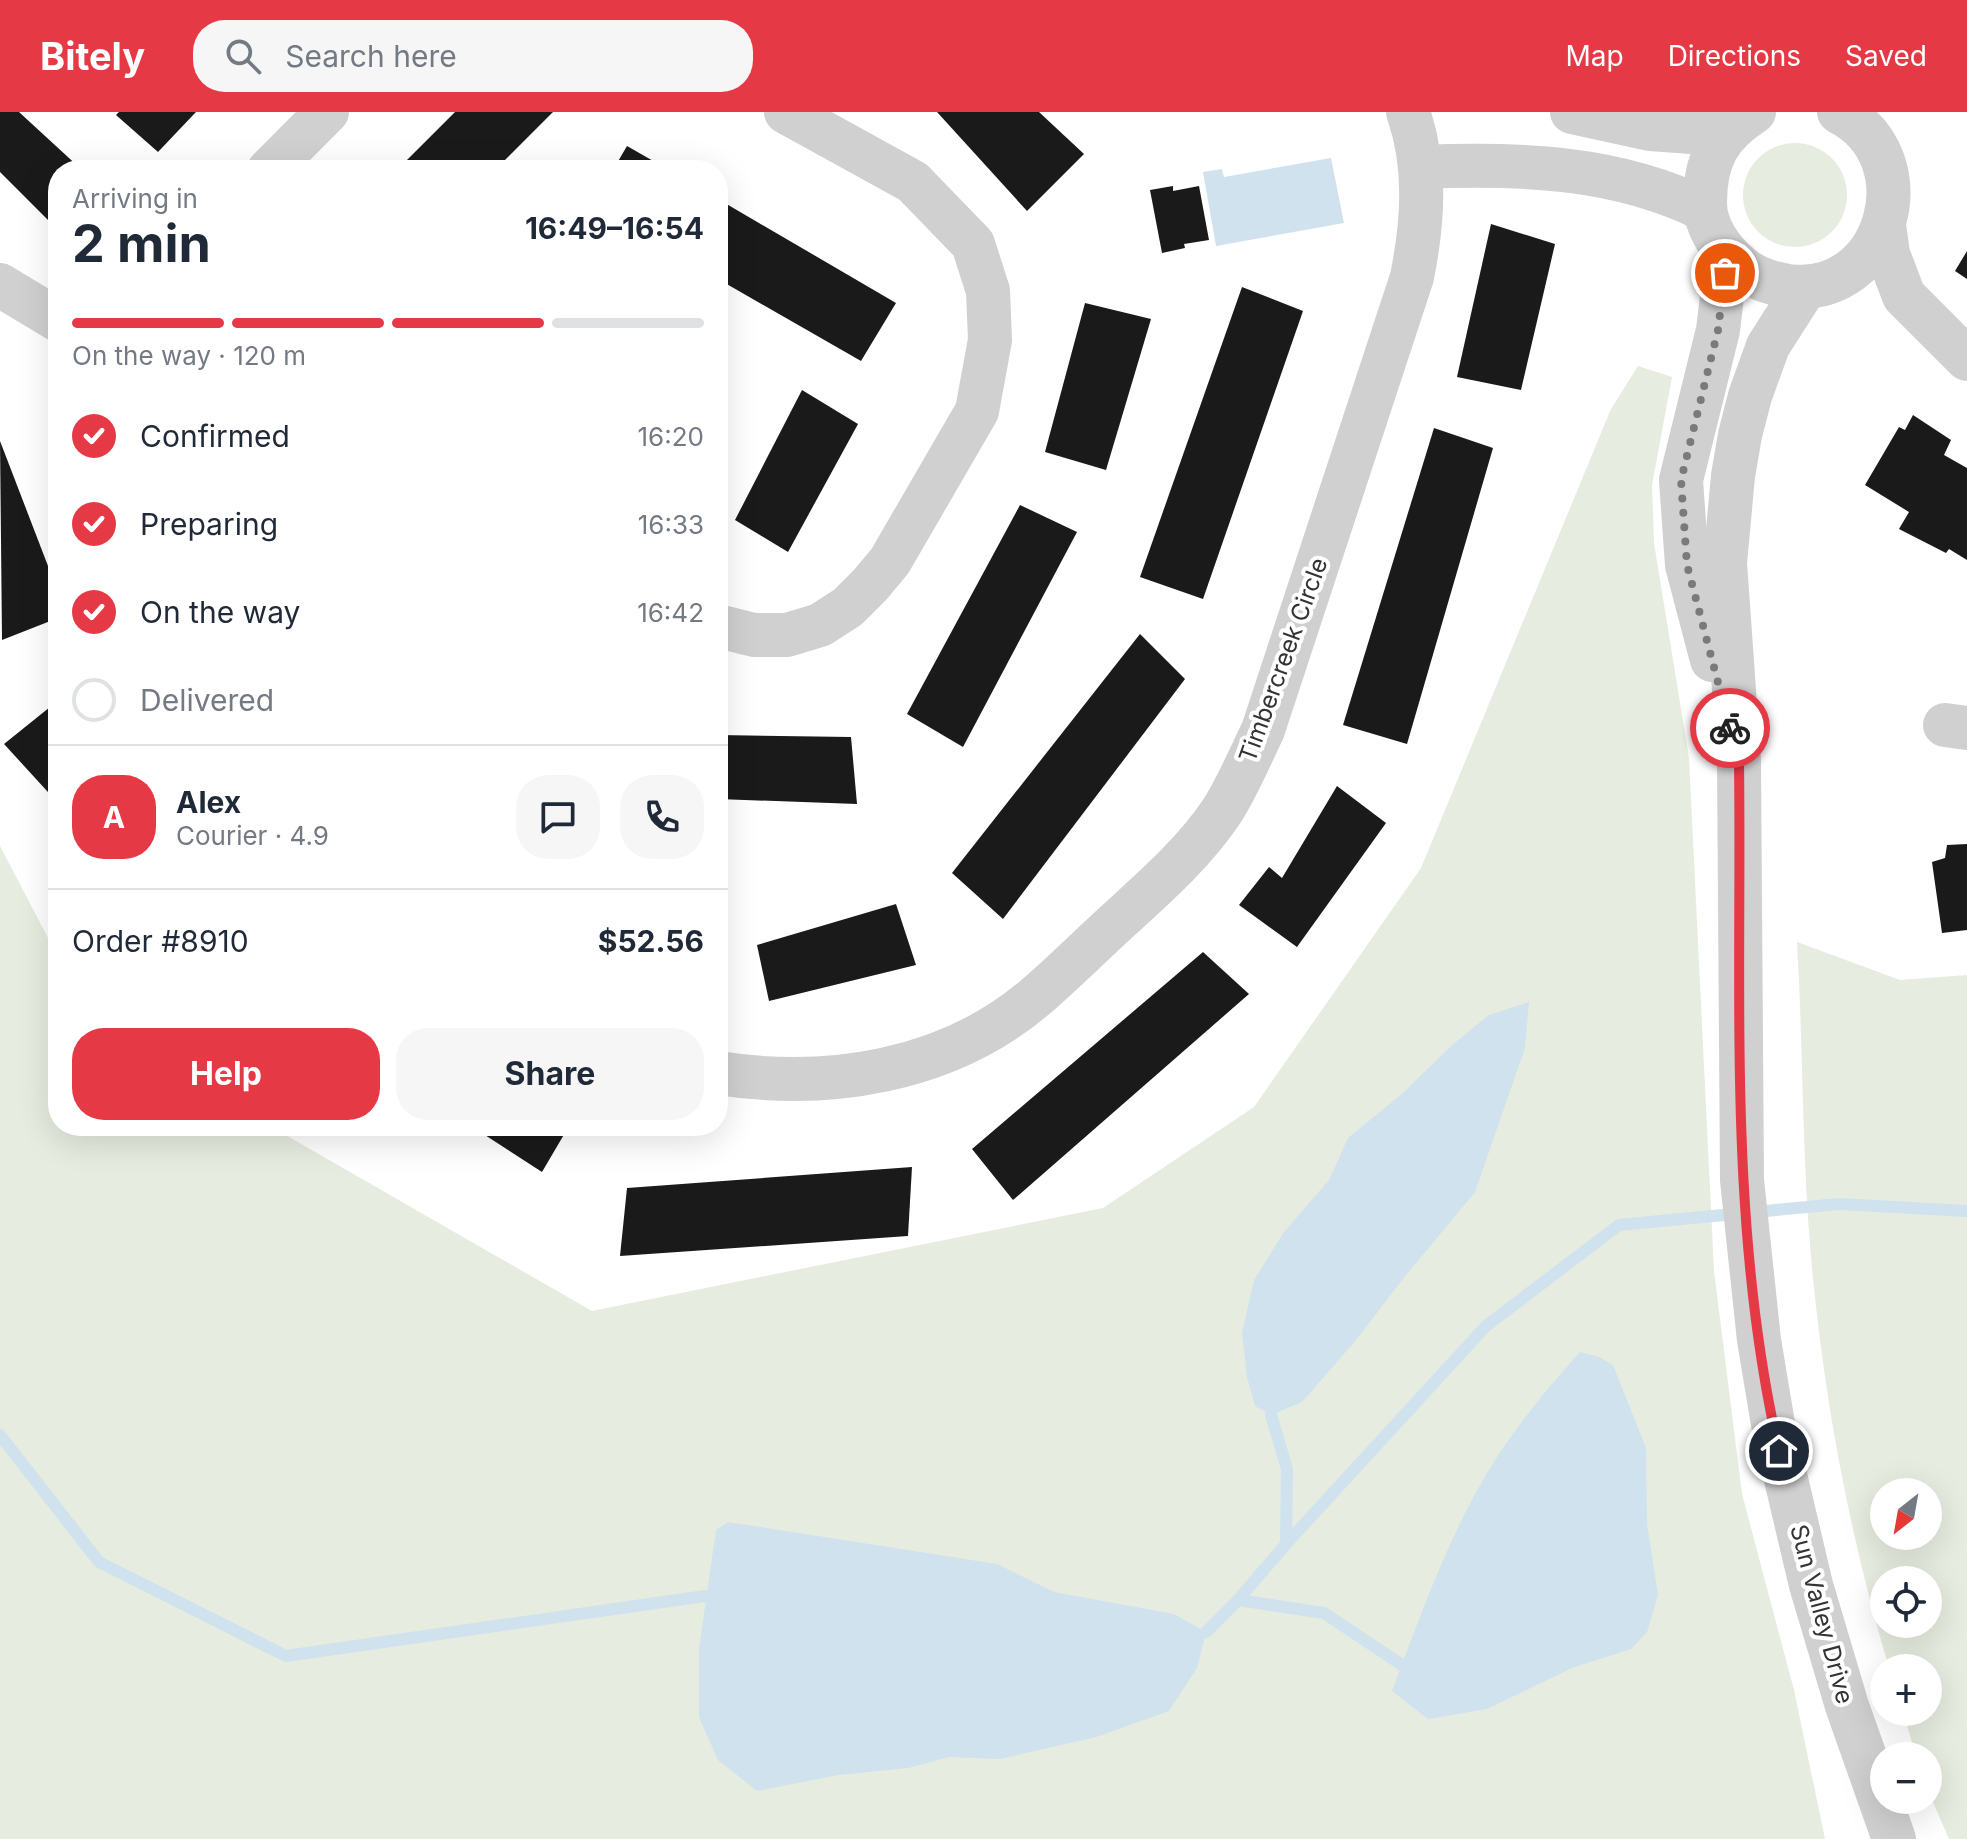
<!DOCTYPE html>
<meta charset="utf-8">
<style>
:root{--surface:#fff;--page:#f6f6f7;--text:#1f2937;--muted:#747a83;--line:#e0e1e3;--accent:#e63946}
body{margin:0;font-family:Inter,sans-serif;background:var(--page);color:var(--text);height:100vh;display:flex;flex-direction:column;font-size:30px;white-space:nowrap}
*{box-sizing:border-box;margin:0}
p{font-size:26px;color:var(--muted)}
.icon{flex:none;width:44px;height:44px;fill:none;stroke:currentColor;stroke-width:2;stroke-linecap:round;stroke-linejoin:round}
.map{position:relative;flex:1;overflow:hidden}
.details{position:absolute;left:48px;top:48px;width:680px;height:976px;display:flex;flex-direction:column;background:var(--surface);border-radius:32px;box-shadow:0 8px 32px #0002}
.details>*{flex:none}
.needle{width:52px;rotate:211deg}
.fabs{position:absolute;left:1870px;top:1366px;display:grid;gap:16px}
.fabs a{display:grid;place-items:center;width:72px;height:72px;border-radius:50%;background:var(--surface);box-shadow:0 8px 32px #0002;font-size:40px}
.pin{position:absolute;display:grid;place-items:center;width:68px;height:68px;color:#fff;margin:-34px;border:4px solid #fff;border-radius:50%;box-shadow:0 2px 8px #0007}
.courier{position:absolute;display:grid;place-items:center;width:80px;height:80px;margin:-40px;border:6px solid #e63946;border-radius:50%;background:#fff;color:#222;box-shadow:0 2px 10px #0007}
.head em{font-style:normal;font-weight:700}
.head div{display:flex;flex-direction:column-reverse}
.head{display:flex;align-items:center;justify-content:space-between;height:136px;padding:0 24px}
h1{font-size:52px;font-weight:700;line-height:60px}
.bar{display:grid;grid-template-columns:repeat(4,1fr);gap:12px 8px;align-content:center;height:96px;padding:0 24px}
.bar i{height:10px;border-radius:6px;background:var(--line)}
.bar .current{background:var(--accent)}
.bar p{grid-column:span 4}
.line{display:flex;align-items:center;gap:20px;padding:0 24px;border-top:2px solid var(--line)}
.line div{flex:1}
.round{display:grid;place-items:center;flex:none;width:84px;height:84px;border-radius:32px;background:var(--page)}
ol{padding:0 24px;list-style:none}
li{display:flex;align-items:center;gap:24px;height:88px}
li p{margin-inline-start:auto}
li .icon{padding:8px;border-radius:50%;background:var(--accent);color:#fff;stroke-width:4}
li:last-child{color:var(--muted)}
li i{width:44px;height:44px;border:4px solid var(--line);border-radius:50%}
.primary-button{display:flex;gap:16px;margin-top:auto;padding:16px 24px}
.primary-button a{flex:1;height:92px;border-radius:32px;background:var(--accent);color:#fff;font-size:32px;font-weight:700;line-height:92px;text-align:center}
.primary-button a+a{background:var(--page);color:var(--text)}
header{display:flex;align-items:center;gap:48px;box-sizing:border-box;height:112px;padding:0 40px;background:var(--accent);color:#fff}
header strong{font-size:38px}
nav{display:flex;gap:44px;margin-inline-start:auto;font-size:28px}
.search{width:560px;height:72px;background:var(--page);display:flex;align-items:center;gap:20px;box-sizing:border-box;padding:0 28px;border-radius:32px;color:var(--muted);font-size:30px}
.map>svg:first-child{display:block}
.green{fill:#e6ecdf;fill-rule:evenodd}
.water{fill:#cfe2ee}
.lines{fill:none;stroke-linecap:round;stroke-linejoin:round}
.stream{stroke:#cfe2ee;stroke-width:12}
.building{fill:#1a1a1a}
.minor{stroke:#d0d0d0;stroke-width:44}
.done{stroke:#7a7a7a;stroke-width:8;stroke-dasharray:0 14.4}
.route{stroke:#e63946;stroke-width:10}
.labels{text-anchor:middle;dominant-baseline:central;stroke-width:8;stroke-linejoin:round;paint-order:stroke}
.street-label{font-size:24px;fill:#333;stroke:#fff}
</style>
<header>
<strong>Bitely</strong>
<div class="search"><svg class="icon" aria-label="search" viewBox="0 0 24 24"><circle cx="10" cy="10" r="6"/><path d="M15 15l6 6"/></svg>Search here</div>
<nav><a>Map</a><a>Directions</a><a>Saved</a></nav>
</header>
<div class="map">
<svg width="1967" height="1727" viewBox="0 0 1967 1727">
<rect width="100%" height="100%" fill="#fff"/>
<g class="green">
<circle cx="1795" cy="83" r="52"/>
<path d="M1638,254L1672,265L1652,373L1654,431L1689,646L1714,1159L1742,1382L1794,1578L1825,1727H0V734L58,845V1014H270L592,1199L1103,1096L1254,995L1421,756L1611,297Z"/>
<path d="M1797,830L1900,868L1967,863V1727H1949L1928,1679V1644H1916L1903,1600H1928V1556H1889C1848,1418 1822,1277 1810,1133C1802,1033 1803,931 1797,830ZM1884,1380H1928V1424H1884ZM1928,1468V1512H1884V1468Z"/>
</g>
<g class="water">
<path d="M1331,46L1344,111L1216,134L1203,60L1222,57L1224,65Z"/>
<path d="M1529,890L1525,936L1475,1080L1406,1163L1356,1228L1302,1290L1271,1303L1255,1294L1247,1265L1242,1221L1254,1168L1284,1120L1329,1068L1348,1026L1404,980L1451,934L1489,903Z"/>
<path d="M1580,1240L1599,1245L1613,1253L1646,1336L1647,1412L1658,1483L1647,1520L1631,1537L1572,1556L1487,1597L1428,1607L1392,1579C1419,1507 1445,1434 1484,1366C1510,1321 1545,1279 1580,1240Z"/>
<path d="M728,1410L997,1452L1054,1480L1174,1502L1206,1520L1197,1556L1169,1599L1096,1625L1000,1647L949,1645L908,1656L838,1663L757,1679L718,1648L699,1605V1537L716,1418Z"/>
</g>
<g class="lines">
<g class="stream">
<path d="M1271,1303L1287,1357L1286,1432"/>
<path d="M0,1323L99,1450L286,1544L705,1484"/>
<path d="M1238,1488L1324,1501L1402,1553"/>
<path d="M1206,1520L1238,1488L1286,1432L1486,1214L1619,1113L1839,1092L1967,1099"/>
</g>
</g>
<g class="building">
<path d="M0,0H19L82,58H58V118L0,60Z"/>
<path d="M119,0H196L158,40L116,3Z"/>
<path d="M455,0H553L495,58H397Z"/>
<path d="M937,0H1039L1084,42L1027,99Z"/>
<path d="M627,34L669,58H613Z"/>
<path d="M1173,74V79L1199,74L1209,128L1184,132L1185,136L1162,141L1150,78Z"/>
<path d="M718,87L896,191L861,249L718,167Z"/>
<path d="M1491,112L1555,132L1521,278L1457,265Z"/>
<path d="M1967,139V167L1955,159Z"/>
<path d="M1242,175L1303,199L1203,487L1140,465Z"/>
<path d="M1085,191L1151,207L1106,358L1045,340Z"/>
<path d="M718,214L728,219L718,243Z"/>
<path d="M802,278L858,312L788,440L735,408Z"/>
<path d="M1913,303L1951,328L1944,343L1967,356V448L1949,437L1946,441L1899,417L1909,400L1865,373L1899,315L1905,318Z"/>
<path d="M1434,316L1493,336L1407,632L1343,613Z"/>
<path d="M0,329L58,480V506L2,528Z"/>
<path d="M1020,393L1077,420L963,635L907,602Z"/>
<path d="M1140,522L1185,567L1003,807L952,761Z"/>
<path d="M55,591L58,594V691L4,632Z"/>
<path d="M718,623L851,625L857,692L718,687Z"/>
<path d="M1337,674L1386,711L1297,835L1239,793L1269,755L1282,766Z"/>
<path d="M1967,732V818L1942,821L1932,750L1945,746L1947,733Z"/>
<path d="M896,792L916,853L769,889L757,833Z"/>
<path d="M1203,840L1249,882L1013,1088L972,1037Z"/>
<path d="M471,1014H569L542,1060Z"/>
<path d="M912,1055L908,1124L620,1144L627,1076Z"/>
</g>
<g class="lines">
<g class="minor">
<path d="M1572,0L1650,17L1692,20L1735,12"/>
<path d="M1754,0C1718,23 1705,48 1705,91C1705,115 1721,138 1739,153C1753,166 1769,171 1788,174C1888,187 1928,45 1839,0"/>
<path d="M1421,55C1518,51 1617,54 1705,98"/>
<path d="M269,58L327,0"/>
<path d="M1884,113L1888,142L1904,184L1967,247"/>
<path d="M0,173L58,208"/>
<path d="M1805,176L1768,234L1750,284L1740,323L1733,364L1725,451L1739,649L1742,1068L1759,1228L1773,1312L1811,1473L1847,1594L1894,1727"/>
<path d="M718,514L754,523H787L820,513L848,495L870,473L890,449L977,299L990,228L988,179L973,132L913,70L786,0"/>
<path d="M1712,548L1687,453L1681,368L1718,218L1727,143"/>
<path d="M1945,613L1967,616"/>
<path d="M718,961C827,978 946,960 1033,887C1059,865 1084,840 1109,817C1149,780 1191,745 1222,699C1238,674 1250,645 1263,618L1412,165C1423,110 1427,54 1408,0"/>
</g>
</g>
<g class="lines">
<path class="done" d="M1725,161L1718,218L1681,368L1687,453L1730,616"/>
<path class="route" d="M1730,616L1739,649C1742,879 1727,1113 1779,1339"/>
</g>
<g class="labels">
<g class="street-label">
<text transform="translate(1283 548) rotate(-70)">Timbercreek Circle</text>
<text transform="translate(1822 1502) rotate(75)">Sun Valley Drive</text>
</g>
</g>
</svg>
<div class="fabs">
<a><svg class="needle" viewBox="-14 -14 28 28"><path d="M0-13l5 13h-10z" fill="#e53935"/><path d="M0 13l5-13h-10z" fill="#747a83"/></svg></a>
<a><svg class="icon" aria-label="locate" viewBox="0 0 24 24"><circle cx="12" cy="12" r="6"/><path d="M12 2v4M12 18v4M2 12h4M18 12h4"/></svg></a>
<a>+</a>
<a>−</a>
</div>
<div class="pin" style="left:1725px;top:161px;background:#ea580c"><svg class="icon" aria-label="bag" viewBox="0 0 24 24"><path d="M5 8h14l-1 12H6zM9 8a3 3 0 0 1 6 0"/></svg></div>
<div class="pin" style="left:1779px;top:1339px;background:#1f2937"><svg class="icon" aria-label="home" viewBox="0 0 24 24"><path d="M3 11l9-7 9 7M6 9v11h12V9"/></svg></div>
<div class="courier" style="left:1730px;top:616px"><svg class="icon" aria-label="bike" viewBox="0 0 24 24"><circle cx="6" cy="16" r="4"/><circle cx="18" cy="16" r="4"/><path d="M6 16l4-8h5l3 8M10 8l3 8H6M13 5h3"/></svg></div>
<section class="details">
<div class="head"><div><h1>2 min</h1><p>Arriving in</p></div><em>16:49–16:54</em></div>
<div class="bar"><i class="current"></i><i class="current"></i><i class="current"></i><i></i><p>On the way · 120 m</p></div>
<ol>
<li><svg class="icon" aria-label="check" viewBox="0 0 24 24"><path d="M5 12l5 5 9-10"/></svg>Confirmed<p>16:20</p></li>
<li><svg class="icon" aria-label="check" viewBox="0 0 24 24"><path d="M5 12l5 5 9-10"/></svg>Preparing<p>16:33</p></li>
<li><svg class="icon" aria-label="check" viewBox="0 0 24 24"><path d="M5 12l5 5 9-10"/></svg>On the way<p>16:42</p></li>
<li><i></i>Delivered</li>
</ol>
<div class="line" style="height:144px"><b class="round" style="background:var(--accent);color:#fff">A</b><div><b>Alex</b><p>Courier · 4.9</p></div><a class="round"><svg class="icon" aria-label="chat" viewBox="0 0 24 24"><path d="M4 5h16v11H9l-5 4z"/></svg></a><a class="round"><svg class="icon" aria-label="phone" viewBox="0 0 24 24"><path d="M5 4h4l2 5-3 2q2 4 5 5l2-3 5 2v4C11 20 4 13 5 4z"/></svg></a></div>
<div class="line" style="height:104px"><div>Order #8910</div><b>$52.56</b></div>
<div class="primary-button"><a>Help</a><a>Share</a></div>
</section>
</div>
